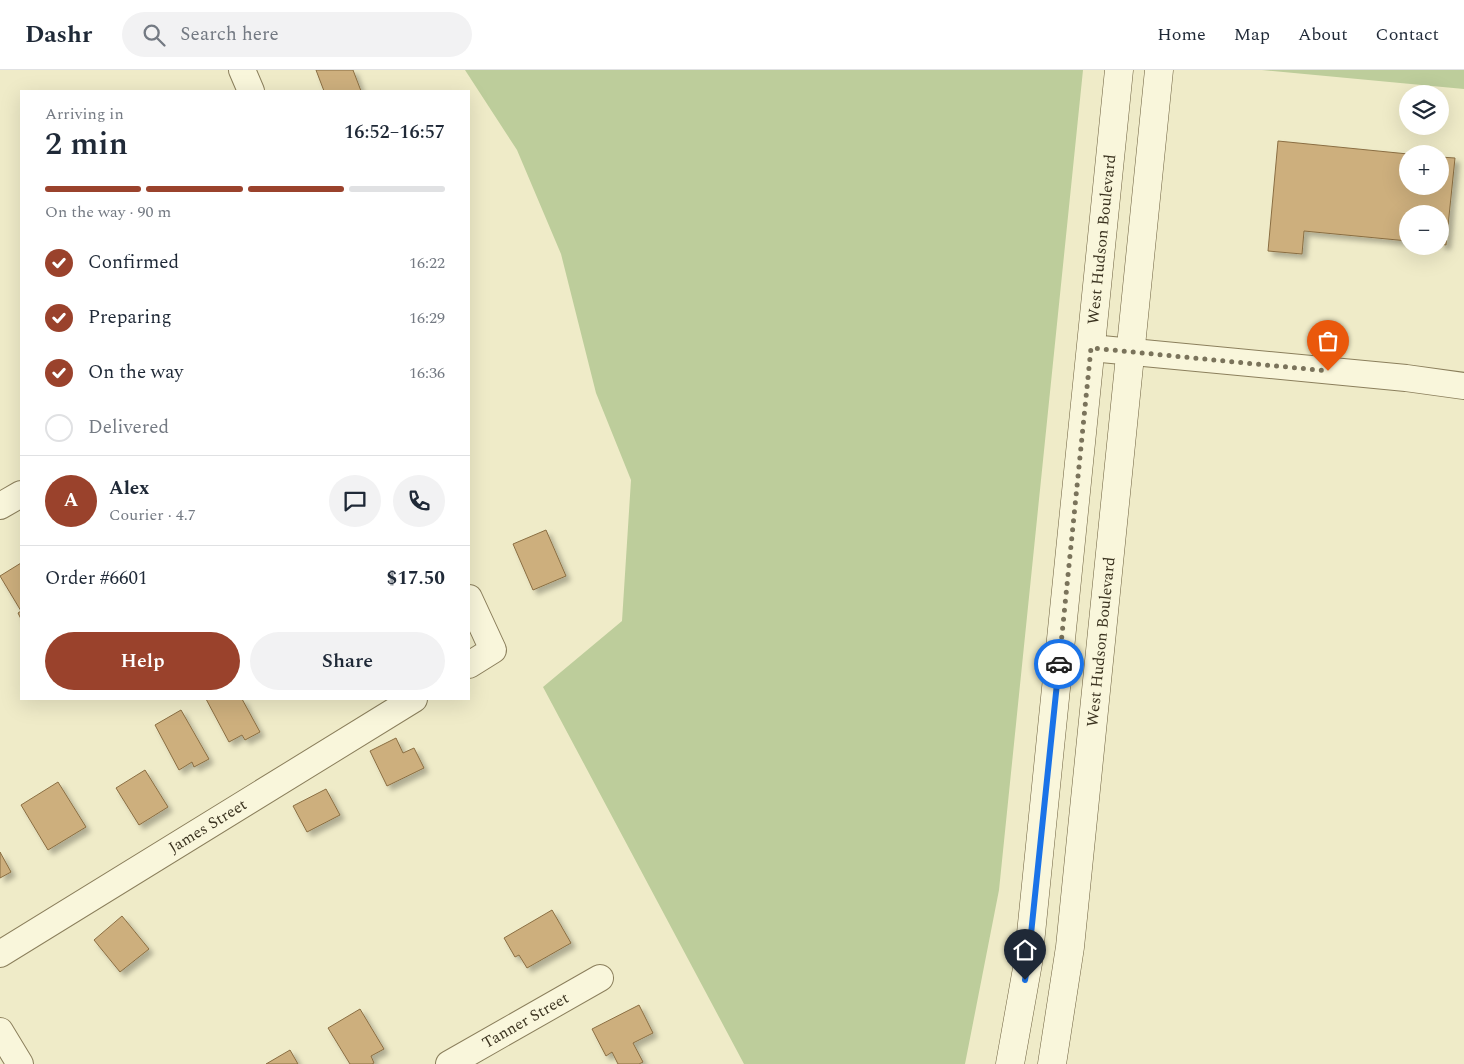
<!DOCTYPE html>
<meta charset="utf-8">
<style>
:root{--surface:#fff;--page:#f2f2f3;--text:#1f2937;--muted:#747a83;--line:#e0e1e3;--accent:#9a422c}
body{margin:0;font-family:Spectral,serif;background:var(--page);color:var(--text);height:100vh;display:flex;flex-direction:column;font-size:19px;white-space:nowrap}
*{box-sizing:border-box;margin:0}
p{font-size:16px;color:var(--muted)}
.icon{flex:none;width:28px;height:28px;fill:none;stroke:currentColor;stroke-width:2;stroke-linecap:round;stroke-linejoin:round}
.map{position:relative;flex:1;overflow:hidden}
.details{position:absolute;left:20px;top:20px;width:450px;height:610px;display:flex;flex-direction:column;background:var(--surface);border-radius:0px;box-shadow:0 5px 20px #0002}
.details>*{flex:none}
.controls{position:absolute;left:1399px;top:15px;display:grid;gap:10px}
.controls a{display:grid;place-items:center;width:50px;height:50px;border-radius:50%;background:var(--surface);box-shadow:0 5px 20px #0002;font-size:25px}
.pin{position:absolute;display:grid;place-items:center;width:42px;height:42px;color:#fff;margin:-51px -21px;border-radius:50% 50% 50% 0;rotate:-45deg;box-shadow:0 0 5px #0007}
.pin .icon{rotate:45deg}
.courier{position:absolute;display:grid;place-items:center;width:50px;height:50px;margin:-25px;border:4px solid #1a73e8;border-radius:50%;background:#fff;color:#222;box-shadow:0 1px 6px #0007}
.summary em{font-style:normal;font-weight:600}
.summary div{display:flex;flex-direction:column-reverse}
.summary{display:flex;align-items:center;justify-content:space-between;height:85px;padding:0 25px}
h1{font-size:32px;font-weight:600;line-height:38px}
.bar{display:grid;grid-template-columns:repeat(4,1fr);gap:8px 5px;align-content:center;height:60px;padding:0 25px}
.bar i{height:6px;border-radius:4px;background:var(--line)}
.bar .selected{background:var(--accent)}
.bar p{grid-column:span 4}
.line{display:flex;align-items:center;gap:12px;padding:0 25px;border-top:1px solid var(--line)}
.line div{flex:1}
.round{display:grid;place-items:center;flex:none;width:52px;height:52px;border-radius:26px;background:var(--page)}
ol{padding:0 25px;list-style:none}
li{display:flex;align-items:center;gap:15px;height:55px}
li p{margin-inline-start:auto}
li .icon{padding:5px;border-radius:50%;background:var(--accent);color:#fff;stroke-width:4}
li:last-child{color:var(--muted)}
li i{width:28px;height:28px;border:2px solid var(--line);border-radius:50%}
.button{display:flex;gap:10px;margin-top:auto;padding:10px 25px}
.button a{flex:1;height:58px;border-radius:30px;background:var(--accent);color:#fff;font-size:20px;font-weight:600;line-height:58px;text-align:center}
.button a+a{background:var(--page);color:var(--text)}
header{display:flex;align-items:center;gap:30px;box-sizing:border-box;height:70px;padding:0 25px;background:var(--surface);border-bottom:1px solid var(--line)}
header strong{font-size:24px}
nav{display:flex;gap:28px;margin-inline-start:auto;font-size:18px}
.search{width:350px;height:45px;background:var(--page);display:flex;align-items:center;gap:12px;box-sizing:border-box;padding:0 18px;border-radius:28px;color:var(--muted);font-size:19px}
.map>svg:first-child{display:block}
.green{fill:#bdcd9b}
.building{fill:#cdaf7d;stroke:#8a6e42;filter:url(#shadow)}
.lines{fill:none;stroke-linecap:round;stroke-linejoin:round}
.minor-casing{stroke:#8b7f5c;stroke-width:28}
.secondary-casing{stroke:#6d603f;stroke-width:29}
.minor{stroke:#f9f6db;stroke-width:26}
.secondary{stroke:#f9f6db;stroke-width:28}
.done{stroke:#7a735b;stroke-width:5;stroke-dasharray:0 9}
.route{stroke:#1a73e8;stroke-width:6}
.labels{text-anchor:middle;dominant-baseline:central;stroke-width:4;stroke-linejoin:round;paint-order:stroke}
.street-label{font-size:16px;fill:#3b3320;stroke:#f6f4d7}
</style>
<header>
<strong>Dashr</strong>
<div class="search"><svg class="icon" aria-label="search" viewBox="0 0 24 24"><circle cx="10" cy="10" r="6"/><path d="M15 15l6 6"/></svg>Search here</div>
<nav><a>Home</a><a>Map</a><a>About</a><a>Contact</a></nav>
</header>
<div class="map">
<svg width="1464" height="994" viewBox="0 0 1464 994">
<defs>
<filter id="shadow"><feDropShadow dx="4.5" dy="4.5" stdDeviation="2.5" flood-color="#0004"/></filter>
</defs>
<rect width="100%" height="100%" fill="#efebc8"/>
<g class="green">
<path d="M465,0H1083L999,820L965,994H744L543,617L622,551L631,410L596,323L561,184L517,80Z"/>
<path d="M1262,0H1464V19Z"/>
</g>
<g class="building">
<path d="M316,0H353L361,21H324Z"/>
<path d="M1278,71L1408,84V116H1440V87L1455,88L1446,175L1440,174V144H1408V171L1304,161L1302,184L1268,181Z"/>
<path d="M546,460L566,506L533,520L513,474Z"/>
<path d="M21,493V549L18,543L21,541L0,506Z"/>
<path d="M206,629H242L260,662L245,670L242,665L229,672Z"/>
<path d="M181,640L209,689L194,697L192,692L179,700L155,655Z"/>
<path d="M396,668L403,683L414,678L424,698L387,716L370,681Z"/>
<path d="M145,700L168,737L139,755L116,718Z"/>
<path d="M58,712L86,757L48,780L21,735Z"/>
<path d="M326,719L340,745L307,762L293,736Z"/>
<path d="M0,782L11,802L0,808Z"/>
<path d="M552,840L571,873L527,898L519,885L515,887L504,868Z"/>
<path d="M122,846L149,879L120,902L94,870Z"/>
<path d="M639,935L653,963L633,973L643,992L639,994H618L612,982L606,986L592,959Z"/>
<path d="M360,939L384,979L371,986L374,993L372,994H350L328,958Z"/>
<path d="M290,980L298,994H266Z"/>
</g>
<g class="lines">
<g class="minor-casing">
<g id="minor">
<path d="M242,0L251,21"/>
<path d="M1091,278L1406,308L1464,316"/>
<path d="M0,436L21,424"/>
<path d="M469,528L493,580L469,595"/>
<path id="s1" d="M0,884L414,629"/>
<path d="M0,961L20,994"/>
<path id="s2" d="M449,994L600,908"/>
</g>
</g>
<g class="secondary-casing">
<g id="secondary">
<path id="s3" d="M1010,994L1028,893L1119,0"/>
<path id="s4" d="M1052,994L1070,877L1159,0"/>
</g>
</g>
<use href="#minor" class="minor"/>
<use href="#secondary" class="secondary"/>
</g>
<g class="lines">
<path class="done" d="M1059,594L1091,278L1328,301"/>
<path class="route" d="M1025,910L1028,893L1059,594"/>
</g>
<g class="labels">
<g class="street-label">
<text stroke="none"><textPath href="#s3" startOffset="830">West Hudson Boulevard</textPath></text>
<text stroke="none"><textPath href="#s4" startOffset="425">West Hudson Boulevard</textPath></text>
<text stroke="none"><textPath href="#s1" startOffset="244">James Street</textPath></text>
<text stroke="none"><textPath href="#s2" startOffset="88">Tanner Street</textPath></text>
</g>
</g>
</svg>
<div class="controls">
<a><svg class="icon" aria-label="layers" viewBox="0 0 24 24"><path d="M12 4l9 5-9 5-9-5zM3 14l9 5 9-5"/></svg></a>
<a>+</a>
<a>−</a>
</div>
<div class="pin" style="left:1328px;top:301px;background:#ea580c"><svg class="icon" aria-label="bag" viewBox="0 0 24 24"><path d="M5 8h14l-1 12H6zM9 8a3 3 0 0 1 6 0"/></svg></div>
<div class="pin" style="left:1025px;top:910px;background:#1f2937"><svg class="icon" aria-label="home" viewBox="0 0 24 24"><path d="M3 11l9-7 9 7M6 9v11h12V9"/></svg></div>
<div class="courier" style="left:1059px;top:594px"><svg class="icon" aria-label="car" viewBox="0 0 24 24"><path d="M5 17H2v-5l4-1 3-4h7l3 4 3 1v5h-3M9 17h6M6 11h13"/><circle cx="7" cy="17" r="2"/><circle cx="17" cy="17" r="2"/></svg></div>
<section class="details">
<div class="summary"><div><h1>2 min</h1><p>Arriving in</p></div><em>16:52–16:57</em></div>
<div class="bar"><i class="selected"></i><i class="selected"></i><i class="selected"></i><i></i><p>On the way · 90 m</p></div>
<ol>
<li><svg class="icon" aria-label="check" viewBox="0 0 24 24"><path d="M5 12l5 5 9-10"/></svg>Confirmed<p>16:22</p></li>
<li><svg class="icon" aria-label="check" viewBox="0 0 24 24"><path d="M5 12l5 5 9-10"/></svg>Preparing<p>16:29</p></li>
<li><svg class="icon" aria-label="check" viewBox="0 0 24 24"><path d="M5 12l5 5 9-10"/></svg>On the way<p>16:36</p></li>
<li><i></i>Delivered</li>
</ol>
<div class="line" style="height:90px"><b class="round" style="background:var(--accent);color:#fff">A</b><div><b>Alex</b><p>Courier · 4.7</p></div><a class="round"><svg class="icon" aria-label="chat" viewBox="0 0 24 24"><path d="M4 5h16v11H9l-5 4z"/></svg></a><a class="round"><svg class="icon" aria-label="phone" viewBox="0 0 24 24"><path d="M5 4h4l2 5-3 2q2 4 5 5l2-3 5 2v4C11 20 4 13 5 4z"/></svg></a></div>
<div class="line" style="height:65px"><div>Order #6601</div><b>$17.50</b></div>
<div class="button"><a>Help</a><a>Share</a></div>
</section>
</div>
